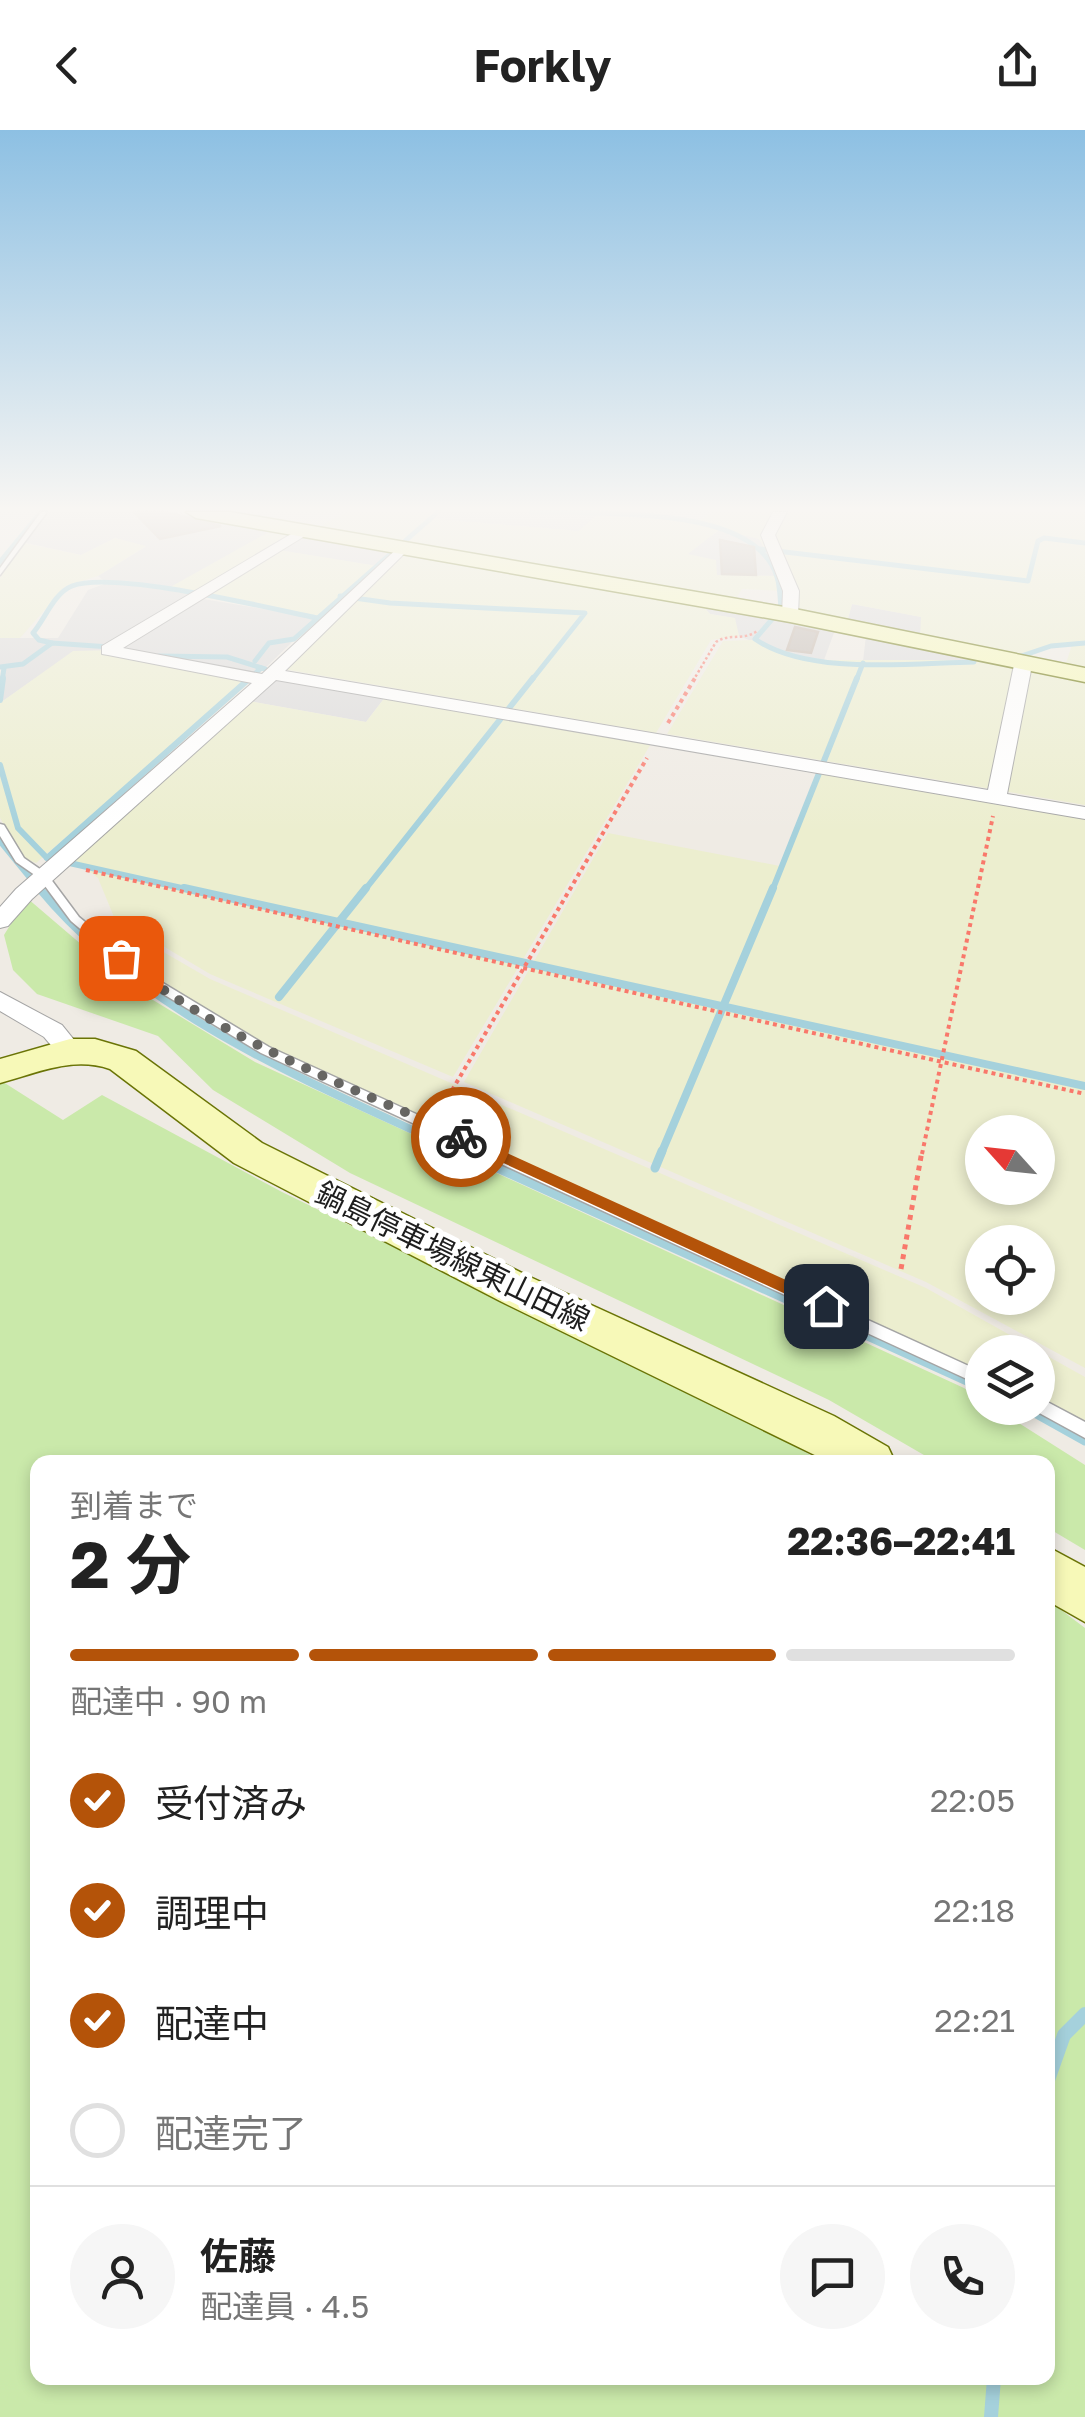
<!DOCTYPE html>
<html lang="ja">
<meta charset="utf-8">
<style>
:root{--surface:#fff;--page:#f6f6f6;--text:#222;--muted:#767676;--line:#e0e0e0;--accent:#b45309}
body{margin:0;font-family:"Golos Text","Noto Sans JP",sans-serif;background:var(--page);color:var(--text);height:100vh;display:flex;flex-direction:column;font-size:38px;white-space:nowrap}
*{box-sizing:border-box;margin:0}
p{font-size:32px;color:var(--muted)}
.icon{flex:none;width:55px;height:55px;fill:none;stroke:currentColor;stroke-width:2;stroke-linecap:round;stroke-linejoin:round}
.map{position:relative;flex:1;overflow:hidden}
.sheet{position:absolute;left:30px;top:1325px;width:1025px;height:930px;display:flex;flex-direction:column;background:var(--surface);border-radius:20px;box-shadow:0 5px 15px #0003}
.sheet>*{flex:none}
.needle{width:65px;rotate:297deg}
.tools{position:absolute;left:965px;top:985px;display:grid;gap:20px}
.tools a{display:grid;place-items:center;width:90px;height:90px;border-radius:50%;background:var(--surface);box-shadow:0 5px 15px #0003;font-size:50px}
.pin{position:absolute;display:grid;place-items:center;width:85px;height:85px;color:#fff;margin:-42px;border-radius:20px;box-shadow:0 5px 15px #0006}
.courier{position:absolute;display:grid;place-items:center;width:100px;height:100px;margin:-50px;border:8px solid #b45309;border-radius:50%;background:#fff;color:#222;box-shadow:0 2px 12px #0007}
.head em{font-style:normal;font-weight:700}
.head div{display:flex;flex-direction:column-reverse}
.head{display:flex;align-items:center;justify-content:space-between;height:170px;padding:0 40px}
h1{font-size:65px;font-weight:700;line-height:75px}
.bar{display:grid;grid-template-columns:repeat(4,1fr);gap:15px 10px;align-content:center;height:120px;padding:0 40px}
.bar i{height:12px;border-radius:8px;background:var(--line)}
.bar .selected{background:var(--accent)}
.bar p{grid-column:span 4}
.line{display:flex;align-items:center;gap:25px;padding:0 40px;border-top:2px solid var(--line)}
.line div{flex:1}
.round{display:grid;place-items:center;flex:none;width:105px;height:105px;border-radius:52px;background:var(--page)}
ol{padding:0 40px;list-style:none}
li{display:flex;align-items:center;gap:30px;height:110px}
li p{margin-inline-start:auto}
li .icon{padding:10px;border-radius:50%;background:var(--accent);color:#fff;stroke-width:4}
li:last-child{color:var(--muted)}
li i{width:55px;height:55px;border:5px solid var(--line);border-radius:50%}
header{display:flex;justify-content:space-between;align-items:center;height:130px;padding:0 40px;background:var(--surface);font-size:45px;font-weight:700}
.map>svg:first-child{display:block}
.residential{fill:#dcdbdb}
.farmland{fill:#eceecf;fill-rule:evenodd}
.grass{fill:#cae9aa}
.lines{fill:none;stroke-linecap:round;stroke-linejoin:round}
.stream-far4{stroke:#a5d1dc;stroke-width:5}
.stream-far3{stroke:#a5d1dc;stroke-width:6}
.stream-far2{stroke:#a5d1dc;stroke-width:8}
.stream-far1{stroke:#a5d1dc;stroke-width:9}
.stream{stroke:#a5d1dc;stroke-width:14}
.building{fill:#c0b7b0;stroke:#c0b2a6;stroke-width:2.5}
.lane-casing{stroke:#a5a5a5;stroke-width:3}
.street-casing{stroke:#a5a5a5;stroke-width:2}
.secondary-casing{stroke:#6a7406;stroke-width:3}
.path-far2{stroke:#f9786b;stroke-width:2.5;stroke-dasharray:2.5 2.5;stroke-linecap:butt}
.path-far1{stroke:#f9786b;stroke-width:4;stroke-dasharray:4 4;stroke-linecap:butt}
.path{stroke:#f9786b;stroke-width:5;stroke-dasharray:5 5;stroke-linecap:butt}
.lane{fill:#fff;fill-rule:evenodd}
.street{fill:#fff;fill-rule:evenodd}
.secondary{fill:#f7f9b8;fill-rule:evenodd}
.route{fill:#b45309}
.done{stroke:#676663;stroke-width:10;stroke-dasharray:0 18}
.labels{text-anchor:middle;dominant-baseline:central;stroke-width:10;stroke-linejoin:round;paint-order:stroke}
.street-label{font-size:30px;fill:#1e1e1e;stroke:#fff}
</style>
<header><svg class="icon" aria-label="back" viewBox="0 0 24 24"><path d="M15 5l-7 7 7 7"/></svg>Forkly<svg class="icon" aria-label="share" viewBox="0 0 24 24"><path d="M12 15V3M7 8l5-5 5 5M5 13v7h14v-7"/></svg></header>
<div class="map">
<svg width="1085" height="2287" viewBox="0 0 1085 2287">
<rect width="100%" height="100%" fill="#efebe4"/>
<g class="residential">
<path d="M42,382H175L274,399L203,469L317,488L260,543L386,566L366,592L249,571L268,553L73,522L0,573L4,539L0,537V508H58L88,460L107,453L98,446L145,417L115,408L81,425L18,411Z"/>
<path d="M438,382H578L598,385L579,401L437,389Z"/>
<path d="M721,399L759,409L782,446L716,445L687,423Z"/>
<path d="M302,405L393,421L377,436L277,420Z"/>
<path d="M700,473L835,500L824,530L785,525L739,506L734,488L710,484Z"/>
<path d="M852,474L922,487L920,509L847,492Z"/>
<path d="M866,506L969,530L863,531Z"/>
</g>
<g class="farmland">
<path d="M347,382H438L437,389L578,401L597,385L538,382H623L622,387L699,391L713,382H1085V542L1064,539L1072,515L1050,517L1020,530L920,509L921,487L852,474L847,492L782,480L784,461L742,459L734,472L325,401L322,395ZM720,399L759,409L781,446L717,445L716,430L688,424Z"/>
<path d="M274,399L302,405L279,420L377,436L317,488L165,460Z"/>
<path d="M115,408L146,416L98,446L66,456L20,508H0V448L23,413L81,425Z"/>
<path d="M408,424L700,473L710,484L735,488L739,506L711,510L656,603L283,539L396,430Z"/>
<path d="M752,510L785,525L824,530H969L1085,550V675L667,604L723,511Z"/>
<path d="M116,520L249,549L36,733L24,728L0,688V573L73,521Z"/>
<path d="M386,566L652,612L453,947L210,844L114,787L98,748L72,728L249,571L366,592Z"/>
<path d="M819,641L1085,687V1238L926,1152L464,952L608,703L780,736ZM982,1002H1038V1058H982ZM982,1112H1038V1168H982Z"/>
<path d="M129,802L210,849L926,1158L1085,1247V1294L1038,1269V1222H982V1243L267,916L148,844L107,810Z"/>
</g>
<g class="grass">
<path d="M27,768L130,856L255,932L964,1258L982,1270V1278H995L1085,1335V1420L1048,1398V1332H936L829,1270L350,1043L213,960L158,906L37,864L13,840L4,805Z"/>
<path d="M0,950L63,990L102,965L282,1062L742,1287L823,1332H38V2248H1048V1470L1085,1498V2287H0Z"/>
</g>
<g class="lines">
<g class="stream-far4">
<path d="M531,382H572"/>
<path d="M573,382C628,385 757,380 777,447C780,456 780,468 781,478"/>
<path d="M760,419L1028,451L1038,411L1044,408L1085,413"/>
<path d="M0,432L41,382"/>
<path d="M340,466L390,473L585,483L531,551"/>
<path d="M774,487L755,509C808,546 911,533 974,532"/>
<path d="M52,513L39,510L33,503C45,489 54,463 72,456C113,440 268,478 317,488"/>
<path d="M159,526L227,527L265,539"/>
<path d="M1016,528L1051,516L1085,513"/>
<path d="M255,531L269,513L294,509L438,382"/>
<path d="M0,537L23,534L52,513L110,517"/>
<path d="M2,551L4,538"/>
<path d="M247,551L261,538"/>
<path d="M856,551L863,533"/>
</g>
<g class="stream-far3">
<path d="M0,570L3,548"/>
<path d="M0,635L18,698L47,728"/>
<path d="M0,711L41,761"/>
<path d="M195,761L47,728L250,548"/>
<path d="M364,761L533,548"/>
<path d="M772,761L857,548"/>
</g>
<g class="stream-far2">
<path d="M39,758C147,889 315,954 465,1024"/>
<path d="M184,758L1085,956"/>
<path d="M279,867L366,758"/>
<path d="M661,1024L773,758"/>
</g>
<g class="stream-far1">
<path d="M460,1021L982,1258"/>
<path d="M655,1038L662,1021"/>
<path d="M1026,1278L1085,1311"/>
</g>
<g class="stream">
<path d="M1048,1950L1064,1905L1085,1884"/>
<path d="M991,2287L994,2248"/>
</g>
</g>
<g class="building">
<path d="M134,382H166L221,396L160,409Z"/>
<path d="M720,410L754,417L756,445L722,444Z"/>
<path d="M795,497L818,502L811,523L787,520Z"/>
</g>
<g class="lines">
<g class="lane-casing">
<g id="lane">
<path d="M41,382H47L0,445V438Z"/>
<path d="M0,694L4,695L24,728L47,744L79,787L148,844L269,917L982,1242V1256L261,923L140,850L71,791L39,748L16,732L0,706Z"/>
<path d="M1038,1267L1085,1292V1308L1032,1279L1038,1278Z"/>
</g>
</g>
<g class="street-casing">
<g id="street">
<path d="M773,382H787L775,405L799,461L798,485L790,490L782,485L783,461L761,405Z"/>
<path d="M303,397L310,401L308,404L123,518L262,544L402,414L407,415V421L285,541L988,660L1014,535L1023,530L1032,535L1007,664L1085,677V689L276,550L32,769L8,796L0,798V777L16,759L252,553L108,525L102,524V516Z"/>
<path d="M0,862L62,895L83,921L79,927H61L44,907L0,881Z"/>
</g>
</g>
<g class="secondary-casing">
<g id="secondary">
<path d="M186,382H230L790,478L1085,538V552L790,492L196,388Z"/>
<path d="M70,909H95L136,921L262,1013L530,1147L834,1286L888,1317L895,1332H829L500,1171L234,1033L110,939C72,926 37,943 0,953V929Z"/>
<path d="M1048,1417L1085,1437V1492L1048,1471Z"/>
</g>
</g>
<path class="path-far2" d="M693,551L716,512C729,503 744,511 757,501"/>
<g class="path-far1">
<path d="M668,593L695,548"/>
<path d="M86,740L1085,964"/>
<path d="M436,978L451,962L647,628"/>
<path d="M922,1024L993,686"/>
</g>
<path class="path" d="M901,1139L922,1021"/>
<use href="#lane" class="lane"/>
<use href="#street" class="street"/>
<use href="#secondary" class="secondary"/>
</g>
<linearGradient id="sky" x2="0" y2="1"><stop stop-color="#8dc0e3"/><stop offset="0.54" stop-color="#f8f6f3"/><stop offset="1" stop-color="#f8f6f3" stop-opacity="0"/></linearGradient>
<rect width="1085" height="702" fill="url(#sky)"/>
<path class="route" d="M461,1002L832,1171L835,1176L826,1182L820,1180L456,1011V1004Z"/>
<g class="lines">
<path class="done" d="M121,828C221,910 345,954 461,1007"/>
</g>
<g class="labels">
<g class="street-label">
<text transform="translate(453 1126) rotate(26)">鍋島停車場線東山田線</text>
</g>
</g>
</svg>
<div class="tools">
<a><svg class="needle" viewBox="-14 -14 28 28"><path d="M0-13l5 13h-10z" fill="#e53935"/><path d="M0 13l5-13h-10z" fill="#767676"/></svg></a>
<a><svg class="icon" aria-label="locate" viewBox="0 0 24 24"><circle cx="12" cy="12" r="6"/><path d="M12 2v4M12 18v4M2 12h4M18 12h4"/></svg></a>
<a><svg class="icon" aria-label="layers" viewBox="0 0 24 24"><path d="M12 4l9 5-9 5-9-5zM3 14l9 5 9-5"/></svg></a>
</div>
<div class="pin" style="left:121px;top:828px;background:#ea580c"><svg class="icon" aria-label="bag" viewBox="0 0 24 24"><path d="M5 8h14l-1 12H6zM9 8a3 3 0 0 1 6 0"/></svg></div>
<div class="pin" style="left:826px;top:1176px;background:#1f2937"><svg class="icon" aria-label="home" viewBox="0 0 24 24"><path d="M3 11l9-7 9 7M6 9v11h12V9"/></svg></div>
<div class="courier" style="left:461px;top:1007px"><svg class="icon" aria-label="bike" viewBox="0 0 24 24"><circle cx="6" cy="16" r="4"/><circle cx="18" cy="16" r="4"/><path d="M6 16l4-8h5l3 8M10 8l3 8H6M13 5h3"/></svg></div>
<section class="sheet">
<div class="head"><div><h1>2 分</h1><p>到着まで</p></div><em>22:36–22:41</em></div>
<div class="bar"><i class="selected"></i><i class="selected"></i><i class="selected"></i><i></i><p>配達中 · 90 m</p></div>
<ol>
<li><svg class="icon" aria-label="check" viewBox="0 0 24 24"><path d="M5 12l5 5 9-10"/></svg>受付済み<p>22:05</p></li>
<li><svg class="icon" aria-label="check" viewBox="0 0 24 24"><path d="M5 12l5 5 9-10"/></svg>調理中<p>22:18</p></li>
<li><svg class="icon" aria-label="check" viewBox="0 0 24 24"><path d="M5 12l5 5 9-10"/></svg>配達中<p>22:21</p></li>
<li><i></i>配達完了</li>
</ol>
<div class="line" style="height:180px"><a class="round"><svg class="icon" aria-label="person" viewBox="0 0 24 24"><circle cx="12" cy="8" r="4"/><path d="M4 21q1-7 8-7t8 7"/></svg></a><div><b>佐藤</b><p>配達員 · 4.5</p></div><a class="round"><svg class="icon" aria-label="chat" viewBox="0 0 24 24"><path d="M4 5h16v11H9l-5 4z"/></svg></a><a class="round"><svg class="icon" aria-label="phone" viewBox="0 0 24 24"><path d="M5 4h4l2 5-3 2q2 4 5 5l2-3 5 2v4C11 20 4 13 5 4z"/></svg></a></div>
</section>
</div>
